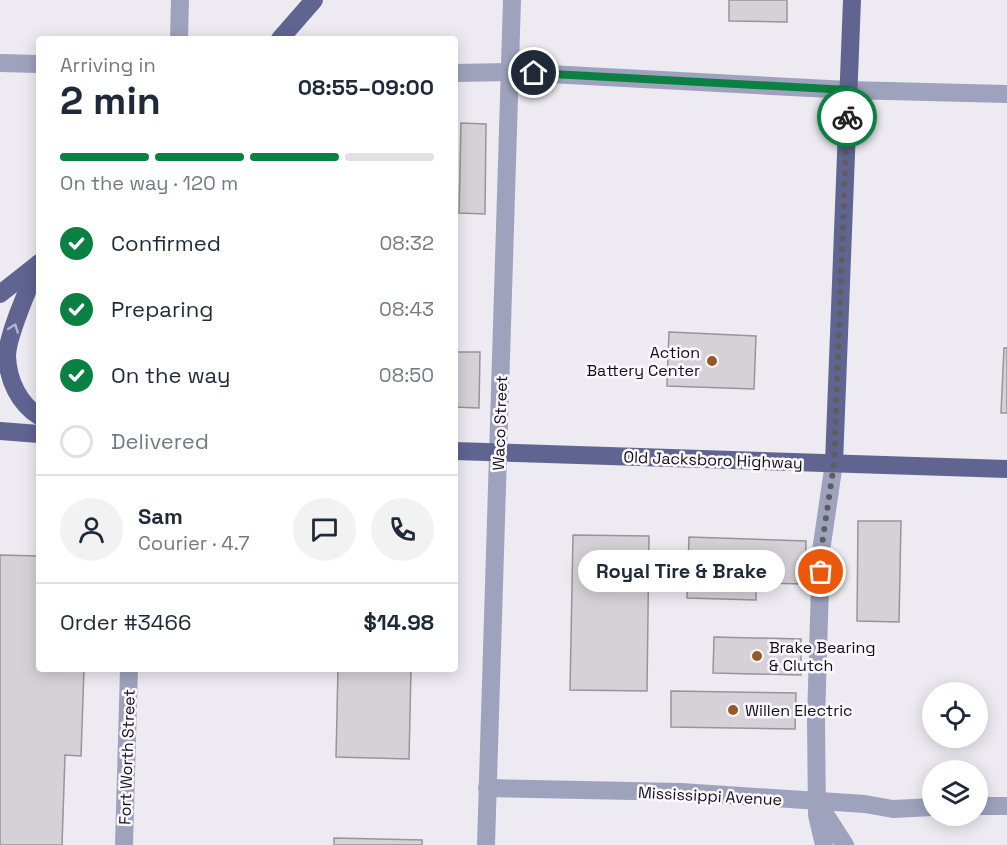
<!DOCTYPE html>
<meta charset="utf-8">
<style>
:root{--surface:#fff;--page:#f2f2f3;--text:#1f2937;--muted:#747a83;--line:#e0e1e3;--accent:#0b8043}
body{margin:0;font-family:"Space Grotesk",sans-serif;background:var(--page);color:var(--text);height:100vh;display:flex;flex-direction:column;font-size:22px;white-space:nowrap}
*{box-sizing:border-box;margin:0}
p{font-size:20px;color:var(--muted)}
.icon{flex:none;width:33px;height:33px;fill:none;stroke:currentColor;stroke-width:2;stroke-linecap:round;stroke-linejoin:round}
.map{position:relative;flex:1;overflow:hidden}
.drawer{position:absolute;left:36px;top:36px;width:422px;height:636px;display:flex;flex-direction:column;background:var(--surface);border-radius:6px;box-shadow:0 3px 15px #0003}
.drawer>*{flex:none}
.fabs{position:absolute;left:922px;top:682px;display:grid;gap:12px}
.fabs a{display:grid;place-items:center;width:66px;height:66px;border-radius:50%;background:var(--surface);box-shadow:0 3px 15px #0003;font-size:30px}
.pin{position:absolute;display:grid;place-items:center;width:51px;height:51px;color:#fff;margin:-26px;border:3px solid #fff;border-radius:50%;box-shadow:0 2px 6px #0007}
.courier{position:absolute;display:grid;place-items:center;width:60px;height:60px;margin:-30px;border:4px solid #0b8043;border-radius:50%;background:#fff;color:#222;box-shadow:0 2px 8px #0007}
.bubble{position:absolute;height:42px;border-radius:21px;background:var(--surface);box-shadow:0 3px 15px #0003;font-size:20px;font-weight:700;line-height:42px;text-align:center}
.overview em{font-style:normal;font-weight:700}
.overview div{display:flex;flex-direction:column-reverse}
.overview{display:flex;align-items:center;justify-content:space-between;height:102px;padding:0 24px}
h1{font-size:39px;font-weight:700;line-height:45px}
.bar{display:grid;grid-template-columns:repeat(4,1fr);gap:9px 6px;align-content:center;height:72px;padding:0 24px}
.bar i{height:8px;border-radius:4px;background:var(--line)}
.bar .on{background:var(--accent)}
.bar p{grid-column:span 4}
.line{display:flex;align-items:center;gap:15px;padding:0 24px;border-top:2px solid var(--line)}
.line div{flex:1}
.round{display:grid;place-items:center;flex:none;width:63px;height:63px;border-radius:32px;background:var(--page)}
ol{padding:0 24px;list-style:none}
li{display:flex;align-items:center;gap:18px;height:66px}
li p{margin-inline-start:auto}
li .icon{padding:6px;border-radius:50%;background:var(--accent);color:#fff;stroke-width:4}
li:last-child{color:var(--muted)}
li i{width:33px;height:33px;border:3px solid var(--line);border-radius:50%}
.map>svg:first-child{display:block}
.building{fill:#d6d1d6;stroke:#989498;stroke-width:1.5}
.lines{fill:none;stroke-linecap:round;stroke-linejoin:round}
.minor{stroke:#9fa2bc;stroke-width:18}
.major{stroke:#606491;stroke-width:18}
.oneway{stroke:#b5b5cd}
.done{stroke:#5d5d60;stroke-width:6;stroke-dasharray:0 10.8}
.route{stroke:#0b8043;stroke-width:8}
.poi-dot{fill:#995725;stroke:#faf8fe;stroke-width:2}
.labels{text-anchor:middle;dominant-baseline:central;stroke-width:5;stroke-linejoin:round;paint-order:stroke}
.poi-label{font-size:16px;fill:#101012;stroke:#faf8fe;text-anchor:start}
.street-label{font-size:16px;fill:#101012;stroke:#faf8fe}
</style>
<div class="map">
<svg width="1007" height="845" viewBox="0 0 1007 845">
<rect width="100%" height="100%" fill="#edebf1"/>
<g class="building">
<path d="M729,0H787V22L729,21Z"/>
<path d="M461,123L486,124L485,214L459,213Z"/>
<path d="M669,332L756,336L754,389L667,386Z"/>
<path d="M1004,348H1007V413H1001Z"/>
<path d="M454,352H480L479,408L454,407Z"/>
<path d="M858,521H901L899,622L857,621Z"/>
<path d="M573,535L649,536L647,691L570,690Z"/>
<path d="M689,537L806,541L805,584L756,583V600L687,598Z"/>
<path d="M0,555L39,556V669H84L81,756L65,755L62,845H0Z"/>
<path d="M714,637L801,639V675L713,673Z"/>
<path d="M338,669H411L409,759L336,757Z"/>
<path d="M671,691L796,693L795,729L671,727Z"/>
<path d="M334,838L422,840V845H334Z"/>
</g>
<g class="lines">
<g class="minor">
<path d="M179,39L180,0"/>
<path d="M0,63L39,64"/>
<path d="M454,73L512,72L848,90L1007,94"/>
<path d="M487,788L681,792L865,804L893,809L933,807"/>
<path d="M820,806L845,845"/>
<path d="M978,806H1007"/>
<path d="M124,845L129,669"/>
<path d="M486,845L512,0"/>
<path d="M824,845L817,815L816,720L821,551L834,463"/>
</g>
<g class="major">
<path d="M280,39L314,0"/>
<path d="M39,263C30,285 7,335 7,356C8,380 19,404 39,416"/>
<path d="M0,294L38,264"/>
<path d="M0,431L39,434"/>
<path d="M454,451L1007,469"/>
<path d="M834,463L852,0"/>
</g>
</g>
<defs><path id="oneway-chevron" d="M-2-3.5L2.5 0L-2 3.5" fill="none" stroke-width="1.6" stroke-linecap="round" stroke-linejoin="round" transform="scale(1.5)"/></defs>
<use class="oneway" href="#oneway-chevron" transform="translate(14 328) rotate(-69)"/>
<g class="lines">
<path class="done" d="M821,572V551L834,464L847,117"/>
<path class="route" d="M534,73L848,90L847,117"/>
</g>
<g class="poi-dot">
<circle cx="712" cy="361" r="6"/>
<circle cx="757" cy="656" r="6"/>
<circle cx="733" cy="710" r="6"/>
</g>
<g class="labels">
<g class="poi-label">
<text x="700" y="352" text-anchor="end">Action<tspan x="700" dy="18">Battery Center</tspan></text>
<text x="769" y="647">Brake Bearing<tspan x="769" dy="18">&amp; Clutch</tspan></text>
<text x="745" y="710">Willen Electric</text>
</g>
<g class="street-label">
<text transform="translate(500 423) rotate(-88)">Waco Street</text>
<text transform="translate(713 460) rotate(2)">Old Jacksboro Highway</text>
<text transform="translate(127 757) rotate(-88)">Fort Worth Street</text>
<text transform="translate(710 796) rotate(3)">Mississippi Avenue</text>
</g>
</g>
</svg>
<div class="fabs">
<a><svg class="icon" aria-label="locate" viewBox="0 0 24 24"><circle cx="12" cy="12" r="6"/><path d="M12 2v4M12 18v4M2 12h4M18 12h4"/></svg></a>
<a><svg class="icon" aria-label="layers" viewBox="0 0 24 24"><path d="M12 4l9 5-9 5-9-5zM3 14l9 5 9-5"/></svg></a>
</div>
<div class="pin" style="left:821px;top:572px;background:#ea580c"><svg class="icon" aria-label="bag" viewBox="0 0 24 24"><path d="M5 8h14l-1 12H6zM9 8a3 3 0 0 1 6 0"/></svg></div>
<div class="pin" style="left:534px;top:73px;background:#1f2937"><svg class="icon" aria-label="home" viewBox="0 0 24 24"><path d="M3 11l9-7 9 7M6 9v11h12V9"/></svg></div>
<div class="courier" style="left:847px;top:117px"><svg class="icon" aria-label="bike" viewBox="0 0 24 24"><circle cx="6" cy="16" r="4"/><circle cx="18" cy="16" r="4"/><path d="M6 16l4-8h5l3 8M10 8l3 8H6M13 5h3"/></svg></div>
<div class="bubble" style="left:578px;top:550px;width:207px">Royal Tire &amp; Brake</div>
<section class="drawer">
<div class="overview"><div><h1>2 min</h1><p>Arriving in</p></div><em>08:55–09:00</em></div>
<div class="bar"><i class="on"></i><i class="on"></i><i class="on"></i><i></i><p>On the way · 120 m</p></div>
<ol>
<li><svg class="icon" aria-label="check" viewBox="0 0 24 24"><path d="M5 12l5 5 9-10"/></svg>Confirmed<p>08:32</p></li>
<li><svg class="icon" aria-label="check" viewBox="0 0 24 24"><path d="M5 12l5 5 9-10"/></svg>Preparing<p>08:43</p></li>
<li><svg class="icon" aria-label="check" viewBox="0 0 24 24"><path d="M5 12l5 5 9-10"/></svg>On the way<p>08:50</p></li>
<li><i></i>Delivered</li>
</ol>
<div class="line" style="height:108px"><a class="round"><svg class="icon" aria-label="person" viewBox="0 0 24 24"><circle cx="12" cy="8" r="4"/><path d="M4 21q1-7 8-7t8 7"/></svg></a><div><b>Sam</b><p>Courier · 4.7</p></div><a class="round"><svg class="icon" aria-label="chat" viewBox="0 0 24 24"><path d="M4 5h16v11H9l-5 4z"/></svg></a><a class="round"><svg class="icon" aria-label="phone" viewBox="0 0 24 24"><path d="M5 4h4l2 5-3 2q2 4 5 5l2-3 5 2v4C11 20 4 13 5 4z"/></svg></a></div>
<div class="line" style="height:78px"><div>Order #3466</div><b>$14.98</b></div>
</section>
</div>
